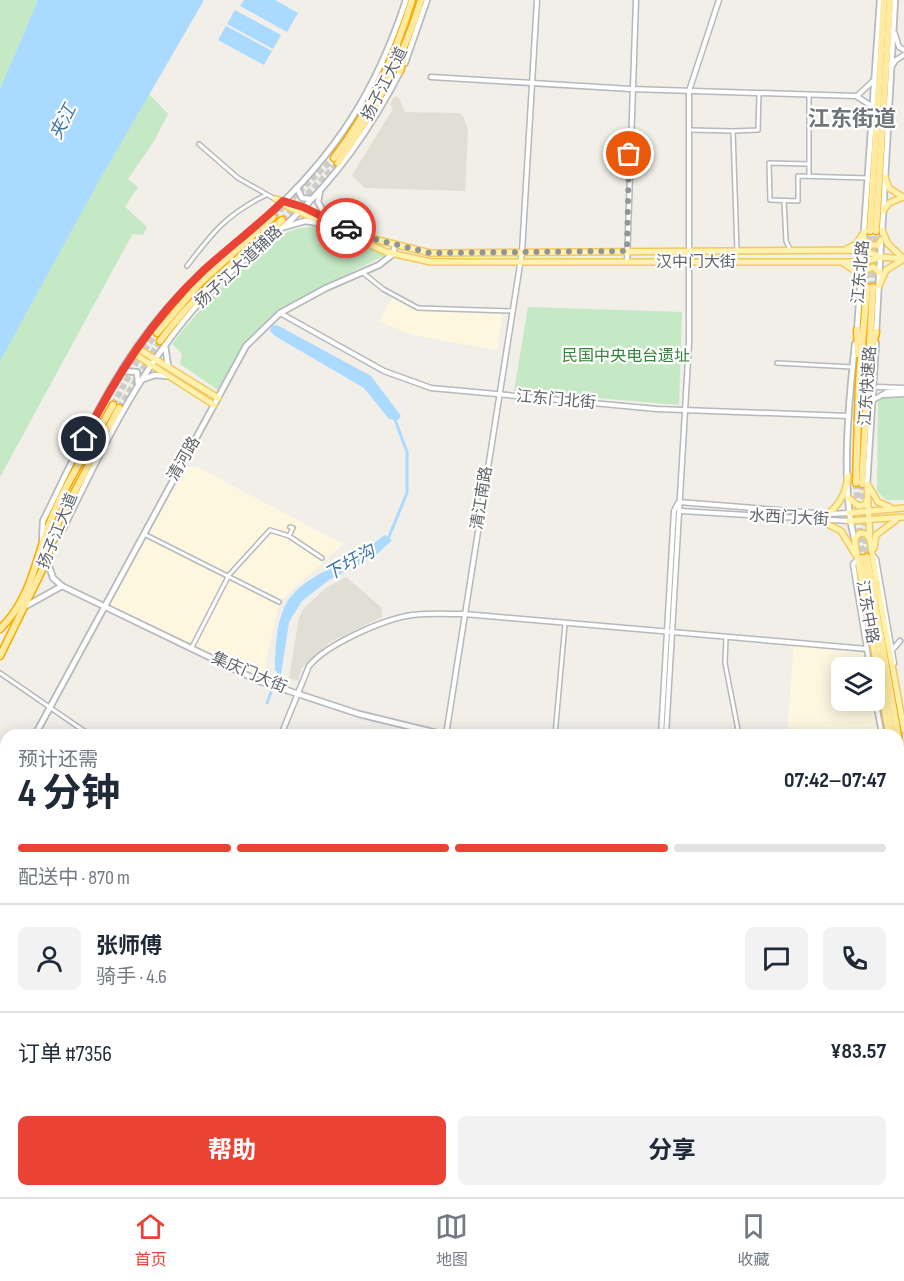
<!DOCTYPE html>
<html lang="zh">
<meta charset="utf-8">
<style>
:root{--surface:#fff;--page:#f2f2f3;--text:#1f2937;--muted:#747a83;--line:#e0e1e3;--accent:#ea4335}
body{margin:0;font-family:"Sofia Sans Condensed","Noto Sans SC",sans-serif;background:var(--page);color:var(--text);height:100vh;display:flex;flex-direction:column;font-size:22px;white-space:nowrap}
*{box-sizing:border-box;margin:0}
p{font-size:20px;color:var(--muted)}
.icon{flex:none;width:33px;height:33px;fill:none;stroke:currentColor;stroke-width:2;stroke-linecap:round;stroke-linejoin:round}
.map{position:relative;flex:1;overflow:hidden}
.sheet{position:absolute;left:0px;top:729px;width:904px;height:468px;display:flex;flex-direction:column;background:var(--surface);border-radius:18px 18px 0 0;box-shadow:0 3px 15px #0003}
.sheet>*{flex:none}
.buttons{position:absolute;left:831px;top:657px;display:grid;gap:12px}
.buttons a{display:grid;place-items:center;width:54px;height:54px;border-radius:9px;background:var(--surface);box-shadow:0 3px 15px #0003;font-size:30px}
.pin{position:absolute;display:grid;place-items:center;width:51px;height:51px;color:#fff;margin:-26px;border:3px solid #fff;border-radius:50%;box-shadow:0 2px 6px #0007}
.courier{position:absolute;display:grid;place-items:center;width:60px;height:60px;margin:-30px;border:4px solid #ea4335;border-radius:50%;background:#fff;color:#222;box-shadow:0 2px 8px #0007}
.headline em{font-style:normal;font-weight:700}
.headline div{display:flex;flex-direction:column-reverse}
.headline{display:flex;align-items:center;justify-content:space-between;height:102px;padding:0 18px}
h1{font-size:39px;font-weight:700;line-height:45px}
.bar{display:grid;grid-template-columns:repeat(4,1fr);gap:9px 6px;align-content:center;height:72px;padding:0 18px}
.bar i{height:8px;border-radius:4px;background:var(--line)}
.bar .selected{background:var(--accent)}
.bar p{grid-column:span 4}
.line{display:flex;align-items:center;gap:15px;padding:0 18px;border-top:2px solid var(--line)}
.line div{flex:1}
.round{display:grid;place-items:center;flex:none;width:63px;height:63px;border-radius:9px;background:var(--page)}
.cta{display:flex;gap:12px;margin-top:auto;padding:12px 18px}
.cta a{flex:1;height:69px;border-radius:9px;background:var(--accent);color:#fff;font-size:24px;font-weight:700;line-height:69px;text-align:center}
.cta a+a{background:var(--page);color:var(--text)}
.dock{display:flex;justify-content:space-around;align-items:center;height:84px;border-top:2px solid var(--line);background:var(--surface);font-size:16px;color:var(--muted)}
.dock a{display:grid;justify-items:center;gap:3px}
.dock .selected{color:var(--accent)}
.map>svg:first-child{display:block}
.commercial{fill:#fef7e0;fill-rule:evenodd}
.education{fill:#e1ded6}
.green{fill:#c5e8c5}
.water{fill:#aadaff}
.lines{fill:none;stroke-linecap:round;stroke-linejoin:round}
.canal{stroke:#aadaff;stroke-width:3}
.trunk-tunnel{stroke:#ccccc8;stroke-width:6;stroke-dasharray:6 3;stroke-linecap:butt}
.minor-casing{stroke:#b5b8bc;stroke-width:6}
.tertiary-casing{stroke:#b5b8bc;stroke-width:7}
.secondary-casing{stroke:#b6babf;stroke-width:8}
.primary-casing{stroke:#f2c960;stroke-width:8}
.trunk-casing{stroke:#f9ab00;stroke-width:9}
.minor{stroke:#fff;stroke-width:3}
.tertiary{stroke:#fff;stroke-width:4}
.secondary{stroke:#fff;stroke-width:4.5}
.primary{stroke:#fff2af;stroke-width:5}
.trunk{stroke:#feeaa1;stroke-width:6}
.done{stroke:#929495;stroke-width:6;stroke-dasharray:0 10.8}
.route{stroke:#ea4335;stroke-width:8}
.labels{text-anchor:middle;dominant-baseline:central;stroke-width:4.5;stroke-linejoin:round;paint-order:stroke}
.street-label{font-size:16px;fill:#5f6368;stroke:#fff}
.park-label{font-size:16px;fill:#348238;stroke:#fff}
.water-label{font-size:18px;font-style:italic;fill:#4174aa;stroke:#fff}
.district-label{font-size:22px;font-weight:bold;fill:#70757a;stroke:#fff}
</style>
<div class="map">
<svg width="904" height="1197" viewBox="0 0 904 1197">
<rect width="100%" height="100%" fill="#f1efe8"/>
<g class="commercial">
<path d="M393,297L421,311L502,314L497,350L412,335L379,321Z"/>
<path d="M179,467H197L343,544L279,602L265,667L259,681L104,606Z"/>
<path d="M794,643L873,649L889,735H787ZM842,668H874V700H842Z"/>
</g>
<g class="education">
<path d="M395,96L399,98L405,112L460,113L463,116L468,130L465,191L365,188L352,175L393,109L390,104Z"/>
<path d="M346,577L382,608V617L330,642L302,668L298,681L289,678L299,617L305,607L326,588Z"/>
<path d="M119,1191H262L260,1197H132Z"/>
</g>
<g class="green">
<path d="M0,0H38L0,89Z"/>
<path d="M148,93L168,114L154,141L128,179L138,187L125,207L147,227L143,235L133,234L127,244L0,477V343Z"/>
<path d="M315,226L385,255L279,309L246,346L221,392L180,364L182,354L172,344C201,307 247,256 288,232C295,228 306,228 315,226Z"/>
<path d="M528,307L682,312L679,405L514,391Z"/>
<path d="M882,396H904V500H886L877,491L878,398Z"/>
</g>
<g class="water">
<path d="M38,0H204L95,188L0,361V89Z"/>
<path d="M244,0H275L298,13L287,32L240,6Z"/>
<path d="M235,10L281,35L273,49L227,24Z"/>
<path d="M226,26L272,51L264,65L218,40Z"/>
<path d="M277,325L371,376L401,416L398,420L389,419L364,388L275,336L270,331L272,326Z"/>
<path d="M385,535L392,540L375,556L329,580L302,601L289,622L281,675L275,670C276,592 292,587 359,554C368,549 376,541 385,535Z"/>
</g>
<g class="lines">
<g class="canal">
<path d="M388,539L407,493V452L394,417"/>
<path d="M267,703L279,671"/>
</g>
<g class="trunk-tunnel">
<path d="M273,217L334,158"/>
<path d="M282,220L338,163"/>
<path d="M867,287L870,231"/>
<path d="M873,287L876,231"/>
<path d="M113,405L139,357L157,333"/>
<path d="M119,408L160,341"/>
<path d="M856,483L862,558"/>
<path d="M862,484L867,557"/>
</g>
<g class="minor-casing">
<g id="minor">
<path d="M809,95V164L769,163L770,200L798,201V176L867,178"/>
<path d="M690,130L733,131L737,251"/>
<path d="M733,131L758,130L759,94"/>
<path d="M199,144L238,178L275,199"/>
<path d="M809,164V176"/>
<path d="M784,201L786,241L790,249"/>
<path d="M187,266C212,233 227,214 266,195"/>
<path d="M362,272L383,289L418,308L513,311"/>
<path d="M777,363L852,367"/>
<path d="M144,534L279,602"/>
<path d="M289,536L293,528L290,527"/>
<path d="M726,638L725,663L739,735"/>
<path d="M191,649L229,575L270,530L289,536L322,558"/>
<path d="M0,673L90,735"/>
<path d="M415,735V728"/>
<path d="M555,735L565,624"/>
</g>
</g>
<g class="tertiary-casing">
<g id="tertiary">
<path d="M895,34L899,47L904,50"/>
<path d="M892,66L896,60L904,55"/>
<path d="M431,77L631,89L856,96L870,105L872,111"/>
<path d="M857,96L873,81"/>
<path d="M627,262L636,0"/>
<path d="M280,313L384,371L431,388L657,409L849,416"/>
<path d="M878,387L904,388"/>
<path d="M884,395L904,394"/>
<path d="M873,400L887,392L904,391"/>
<path d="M679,502L828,514L849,513"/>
<path d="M681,511L849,521"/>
<path d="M873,556L876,559L894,663"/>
<path d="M857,560L853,564L870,668"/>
<path d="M893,649L900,641"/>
<path d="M874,693L882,735"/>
<path d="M281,735L309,666C327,644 384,619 412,615C429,613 447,614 464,614L867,649"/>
<path d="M446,735L522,252L537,0"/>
<path d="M661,735L674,511L678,503"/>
<path d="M666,735L689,343V91L719,0"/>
<path d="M898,953L904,956"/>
<path d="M0,1016L6,1018"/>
<path d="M0,1161L6,1148"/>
<path d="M0,1172L6,1158"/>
<path d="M516,1191L551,1197"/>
<path d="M548,1191L586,1197"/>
<path d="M845,1191V1197"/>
<path d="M260,1197L263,1191"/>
<path d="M265,1197L268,1191"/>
<path d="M422,1197L424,1191"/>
<path d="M612,1197L613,1191"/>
<path d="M619,1197L621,1191"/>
<path d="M820,1197L822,1191"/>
</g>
</g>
<g class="secondary-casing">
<g id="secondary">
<path d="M405,63L427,0"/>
<path d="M297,188L302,198L311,199"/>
<path d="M320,190L318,202L327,218"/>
<path d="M284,227L305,221L319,223"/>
<path d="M882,233L895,0"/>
<path d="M857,332L880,0"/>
<path d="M876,335L881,241"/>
<path d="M165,345L168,366"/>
<path d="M122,371L137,372L138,384"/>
<path d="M143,379L155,375L167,376"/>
<path d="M867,484L876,343"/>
<path d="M54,540L63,529C100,453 136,376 192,311C221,277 258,249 292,219C337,177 373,125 401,70"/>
<path d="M855,541C840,489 849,398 855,344"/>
<path d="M42,543L43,521C80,446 115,365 172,303C201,271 234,246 266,218C336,155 377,89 406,0"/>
<path d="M47,560L53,578L62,586L259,681L359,714L445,735"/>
<path d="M26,606L62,586"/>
<path d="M35,735L246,346L280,313L326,288L379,265L393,254L395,245"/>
<path d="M0,802L6,791"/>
<path d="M0,1143L6,1145"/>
<path d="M0,1149L6,1151"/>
<path d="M101,1191L115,1197"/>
<path d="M119,1191L133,1197"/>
</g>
</g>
<g class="primary-casing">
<g id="primary">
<path d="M885,177L889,188L903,197"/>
<path d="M276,199L303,207L366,237L430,253L863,250L881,257L904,259"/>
<path d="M285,205L386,252L431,262H863L881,257"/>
<path d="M883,211L889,203L903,197"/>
<path d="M864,239L870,245H878L881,240"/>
<path d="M845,250L856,244L865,231"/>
<path d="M843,263L855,271L860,286"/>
<path d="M862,272L873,267L880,273"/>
<path d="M879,286L886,270L904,259L888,244L882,230"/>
<path d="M137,348L218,398"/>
<path d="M133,353L214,405"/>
<path d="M867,484L870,540L877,583L904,730"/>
<path d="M868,485L878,502L890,507"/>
<path d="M849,498L858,506L865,505L867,500"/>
<path d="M849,513L904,508"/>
<path d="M828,514C841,503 846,492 848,476"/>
<path d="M819,520L841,531L855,554"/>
<path d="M849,521L904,517"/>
<path d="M870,539L866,534L860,533L855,538V543L889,735"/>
<path d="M874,548L876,535L896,520"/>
<path d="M898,946L904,910"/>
<path d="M898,1145H900"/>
<path d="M828,1197L829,1191"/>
<path d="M838,1197L840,1191"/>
</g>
</g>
<g class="trunk-casing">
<g id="trunk">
<path d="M400,71L405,55"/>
<path d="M334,158C370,111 395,57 412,0"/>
<path d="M338,163C374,112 403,60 421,0"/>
<path d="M870,231L884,0"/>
<path d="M876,231L890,0"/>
<path d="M857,330L858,354"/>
<path d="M157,333L199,284L273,217"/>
<path d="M160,341C195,294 238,258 282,220"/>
<path d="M873,345L876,332"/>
<path d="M856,483L859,381L867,287"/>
<path d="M862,484L873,287"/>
<path d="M867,557L898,735"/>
<path d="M862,558L892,735"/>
<path d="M876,597L877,583"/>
<path d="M0,629C31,599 35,561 50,522C66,482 92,443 113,405"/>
<path d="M0,656L47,560L57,525L119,408"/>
<path d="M898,736L904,778"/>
<path d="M898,785V836"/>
<path d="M0,854L6,858"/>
<path d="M0,862L6,865"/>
<path d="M0,872L6,876"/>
<path d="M0,879L6,881"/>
<path d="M898,913L904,848"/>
<path d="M898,1125L904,1128"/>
<path d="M898,1134L904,1135"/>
<path d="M898,1140L904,1142"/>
<path d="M898,1150H904"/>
</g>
</g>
<use href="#minor" class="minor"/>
<use href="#tertiary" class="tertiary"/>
<use href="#secondary" class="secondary"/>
<use href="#primary" class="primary"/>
<use href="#trunk" class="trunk"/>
</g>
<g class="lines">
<path class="done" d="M346,228L366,237L430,253L627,251L629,154"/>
<path class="route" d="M84,439C115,378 152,319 203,271C229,247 258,226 283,201L303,207L346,228"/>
</g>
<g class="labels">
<g class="street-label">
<text transform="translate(385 84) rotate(-63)">扬子江大道</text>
<text x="696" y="262">汉中门大街</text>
<text transform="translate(239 267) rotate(-43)">扬子江大道辅路</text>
<text transform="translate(861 272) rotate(-85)">江东北路</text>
<text transform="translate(868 386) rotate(-86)">江东快速路</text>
<text transform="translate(556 400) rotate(5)">江东门北街</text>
<text transform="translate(184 459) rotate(-60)">清河路</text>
<text transform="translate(482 498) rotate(-81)">清江南路</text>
<text transform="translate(789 518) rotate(3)">水西门大街</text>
<text transform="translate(58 531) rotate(-68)">扬子江大道</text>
<text transform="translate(867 612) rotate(80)">江东中路</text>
<text transform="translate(249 673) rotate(23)">集庆门大街</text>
</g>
<g class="park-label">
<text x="626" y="356">民国中央电台遗址</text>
</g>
<g class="water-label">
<text transform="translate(63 122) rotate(-63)">夹江</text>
<text transform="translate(350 563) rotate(-29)">下圩沟</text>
</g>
<g class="district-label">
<text x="852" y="119">江东街道</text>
</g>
</g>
</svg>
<div class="buttons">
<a><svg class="icon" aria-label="layers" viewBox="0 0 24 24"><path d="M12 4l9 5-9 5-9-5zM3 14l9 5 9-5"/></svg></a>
</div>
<div class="pin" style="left:629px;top:154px;background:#ea580c"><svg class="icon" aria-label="bag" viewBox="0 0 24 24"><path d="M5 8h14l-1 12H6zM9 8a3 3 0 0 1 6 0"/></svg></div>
<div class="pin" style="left:84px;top:439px;background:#1f2937"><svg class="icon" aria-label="home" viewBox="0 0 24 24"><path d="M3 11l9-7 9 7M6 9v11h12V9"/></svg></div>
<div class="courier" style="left:346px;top:228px"><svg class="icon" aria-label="car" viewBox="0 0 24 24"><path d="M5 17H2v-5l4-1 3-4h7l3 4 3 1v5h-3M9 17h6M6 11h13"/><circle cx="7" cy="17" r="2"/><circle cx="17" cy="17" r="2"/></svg></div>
<section class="sheet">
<div class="headline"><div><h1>4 分钟</h1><p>预计还需</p></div><em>07:42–07:47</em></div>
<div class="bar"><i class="selected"></i><i class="selected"></i><i class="selected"></i><i></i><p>配送中 · 870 m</p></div>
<div class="line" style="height:108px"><a class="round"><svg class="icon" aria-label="person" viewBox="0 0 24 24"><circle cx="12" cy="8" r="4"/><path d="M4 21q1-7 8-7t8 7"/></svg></a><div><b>张师傅</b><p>骑手 · 4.6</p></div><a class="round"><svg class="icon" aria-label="chat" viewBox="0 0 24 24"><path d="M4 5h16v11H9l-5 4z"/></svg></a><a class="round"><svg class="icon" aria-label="phone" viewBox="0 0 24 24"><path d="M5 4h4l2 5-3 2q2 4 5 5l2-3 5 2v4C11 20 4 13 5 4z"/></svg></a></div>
<div class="line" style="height:78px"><div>订单 #7356</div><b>¥83.57</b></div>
<div class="cta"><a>帮助</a><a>分享</a></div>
</section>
</div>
<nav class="dock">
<a class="selected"><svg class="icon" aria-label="home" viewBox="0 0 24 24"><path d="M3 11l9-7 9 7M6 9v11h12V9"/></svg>首页</a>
<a><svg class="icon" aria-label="map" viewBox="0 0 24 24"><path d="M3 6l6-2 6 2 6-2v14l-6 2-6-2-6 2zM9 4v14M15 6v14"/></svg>地图</a>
<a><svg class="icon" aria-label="saved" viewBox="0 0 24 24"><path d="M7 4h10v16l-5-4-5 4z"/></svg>收藏</a>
</nav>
